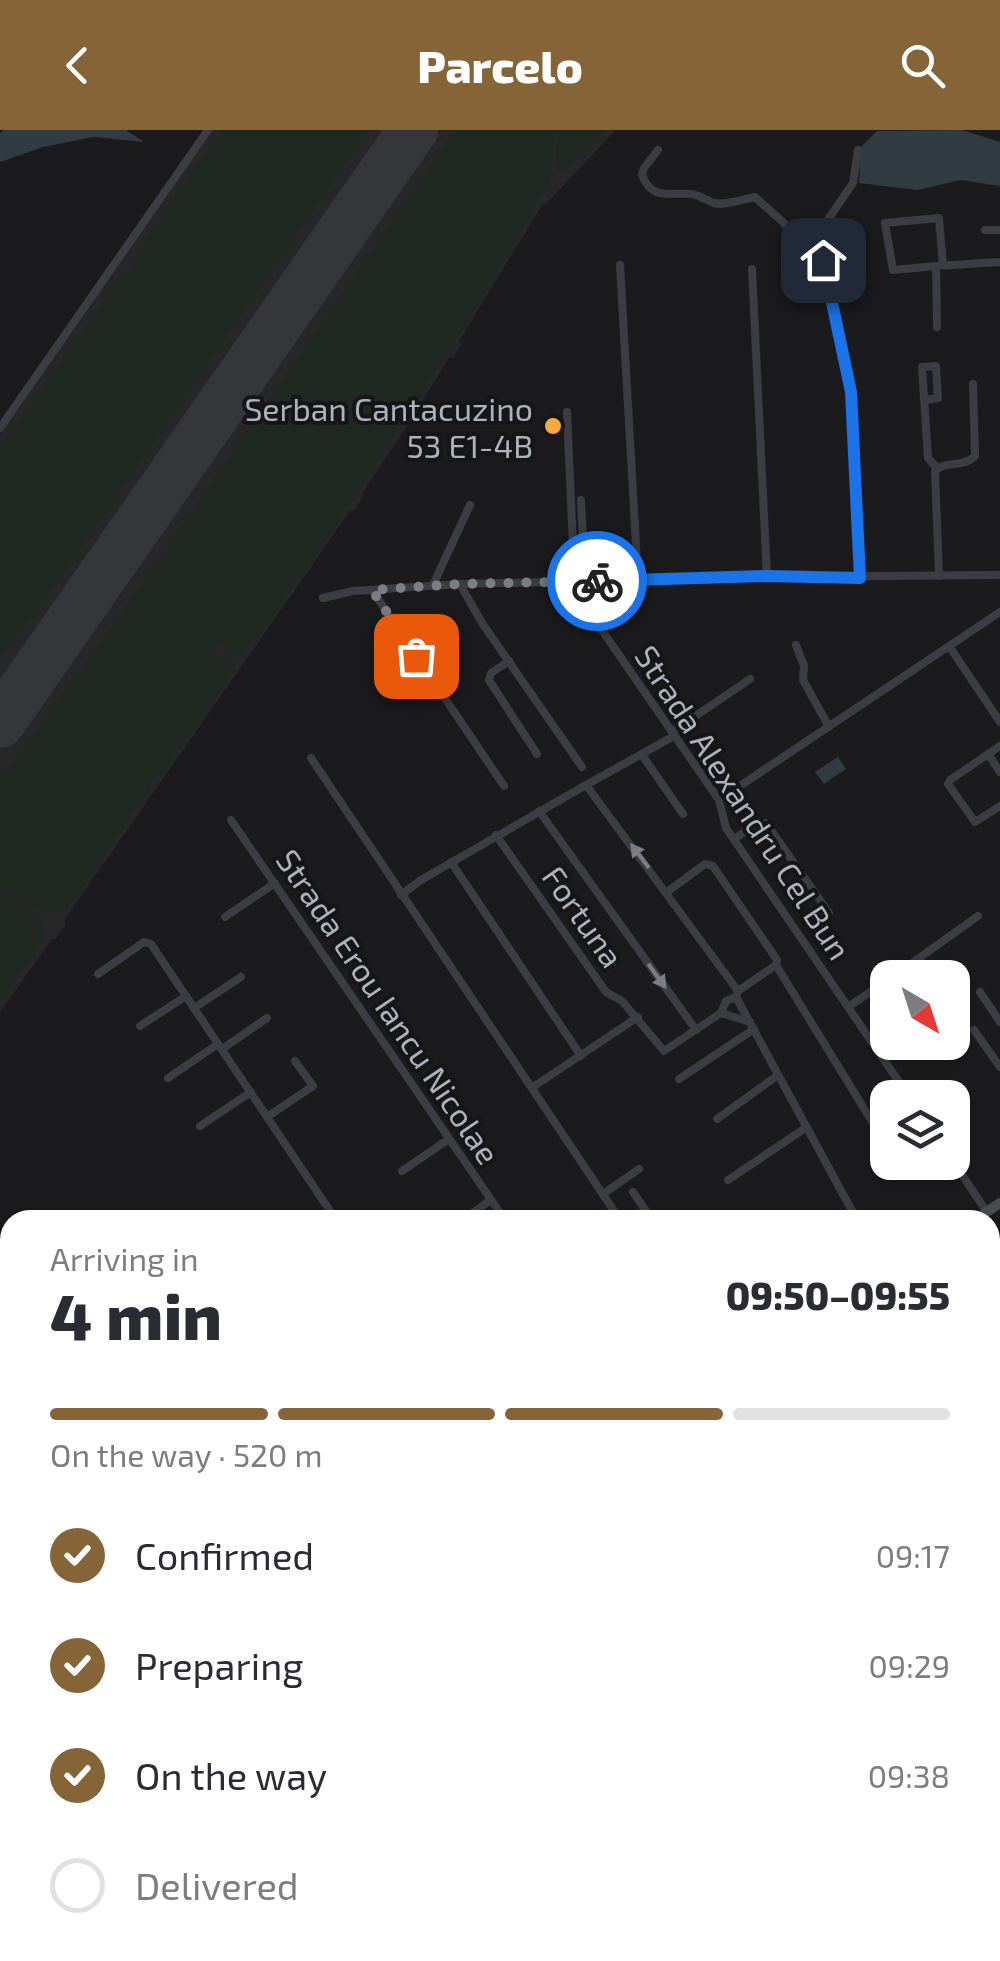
<!DOCTYPE html>
<meta charset="utf-8">
<style>
:root{--surface:#fff;--page:#f7f7f7;--text:#2b2b33;--muted:#7c7c81;--line:#e1e1e2;--accent:#856537}
body{margin:0;font-family:"Exo 2",sans-serif;background:var(--page);color:var(--text);height:100vh;display:flex;flex-direction:column;font-size:38px;white-space:nowrap}
*{box-sizing:border-box;margin:0}
p{font-size:32px;color:var(--muted)}
.icon{flex:none;width:55px;height:55px;fill:none;stroke:currentColor;stroke-width:2;stroke-linecap:round;stroke-linejoin:round}
.map{position:relative;flex:1;overflow:hidden}
.drawer{position:absolute;left:0px;top:1080px;width:1000px;height:752px;display:flex;flex-direction:column;background:var(--surface);border-radius:30px 30px 0 0;box-shadow:0 2px 8px #0004}
.drawer>*{flex:none}
.needle{width:65px;rotate:141deg}
.buttons{position:absolute;left:870px;top:830px;display:grid;gap:20px}
.buttons a{display:grid;place-items:center;width:100px;height:100px;border-radius:20px;background:var(--surface);box-shadow:0 2px 8px #0004;font-size:50px}
.pin{position:absolute;display:grid;place-items:center;width:85px;height:85px;color:#fff;margin:-42px;border-radius:20px;box-shadow:0 5px 15px #0006}
.courier{position:absolute;display:grid;place-items:center;width:100px;height:100px;margin:-50px;border:8px solid #1a73e8;border-radius:50%;background:#fff;color:#222;box-shadow:0 2px 12px #0007}
.overview em{font-style:normal;font-weight:800}
.overview div{display:flex;flex-direction:column-reverse}
.overview{display:flex;align-items:center;justify-content:space-between;height:170px;padding:0 50px}
h1{font-size:65px;font-weight:800;line-height:75px}
.bar{display:grid;grid-template-columns:repeat(4,1fr);gap:15px 10px;align-content:center;height:120px;padding:0 50px}
.bar i{height:12px;border-radius:8px;background:var(--line)}
.bar .active{background:var(--accent)}
.bar p{grid-column:span 4}
ol{padding:0 50px;list-style:none}
li{display:flex;align-items:center;gap:30px;height:110px}
li p{margin-inline-start:auto}
li .icon{padding:10px;border-radius:50%;background:var(--accent);color:#fff;stroke-width:4}
li:last-child{color:var(--muted)}
li i{width:55px;height:55px;border:5px solid var(--line);border-radius:50%}
header{display:flex;justify-content:space-between;align-items:center;height:130px;padding:0 50px;background:var(--accent);color:#fff;font-size:45px;font-weight:800}
.map>svg:first-child{display:block}
.built{fill:#27272a}
.green{fill:#202921}
.water{fill:#303b42}
.lines{fill:none;stroke-linecap:round;stroke-linejoin:round}
.taxiway{stroke:#35363a;stroke-width:20}
.runway{stroke:#35363a;stroke-width:50}
.street{stroke:#3c3d42;stroke-width:8}
.secondary{stroke:#4a4c52;stroke-width:10}
.oneway{fill:#7a7e86}
.done{stroke:#7a7e85;stroke-width:10;stroke-dasharray:0 18}
.route{stroke:#1a73e8;stroke-width:12}
.poi-dot{fill:#f4ab3c;stroke:#161618;stroke-width:4}
.labels{text-anchor:middle;dominant-baseline:central;stroke-width:8;stroke-linejoin:round;paint-order:stroke}
.poi-label{font-size:32px;fill:#adb3bd;stroke:#161618;text-anchor:end}
.street-label{font-size:32px;fill:#adb3bd;stroke:#161618}
</style>
<header><svg class="icon" aria-label="back" viewBox="0 0 24 24"><path d="M15 5l-7 7 7 7"/></svg>Parcelo<svg class="icon" aria-label="search" viewBox="0 0 24 24"><circle cx="10" cy="10" r="6"/><path d="M15 15l6 6"/></svg></header>
<div class="map">
<svg width="1000" height="1831" viewBox="0 0 1000 1831">
<rect width="100%" height="100%" fill="#1b1b1d"/>
<g class="built">
<path d="M212,0H616L546,74H543L459,211L461,215L453,228H449L409,293L363,362V367L355,379L350,381L65,789V795L56,809H52L0,882V305Z"/>
<path d="M990,1241L1000,1256V1378L990,1384Z"/>
<path d="M990,1460L1000,1474V1569L998,1570L990,1559Z"/>
</g>
<g class="green">
<path d="M220,0H369L52,461L0,530V316L123,143L128,140L144,110Z"/>
<path d="M454,0H555L550,52L477,177L337,394L256,510L251,511L241,523L244,527L239,528L217,515L214,521L237,536L236,539L161,646L156,644L148,657L149,661L66,781L42,785L0,755V648L119,486Z"/>
<path d="M560,0H606L571,37L557,43L556,9Z"/>
<path d="M0,760L40,788L45,810L0,872Z"/>
<path d="M1000,1569V1831H641L653,1822H990V1576Z"/>
</g>
<g class="water">
<path d="M4,0H126L144,12L94,7L43,17L0,32V3Z"/>
<path d="M962,0L1000,12V56L960,50L918,60L859,53L861,17L877,1Z"/>
<path d="M838,627L846,639L824,654L815,642Z"/>
</g>
<g class="lines">
<path class="taxiway" d="M0,565L38,538"/>
<path class="runway" d="M0,593L413,0"/>
<g class="street">
<path d="M658,20L644,38L642,45C652,71 669,62 691,64C700,65 705,70 714,73C726,76 743,69 755,67L784,93L815,128L823,130"/>
<path d="M858,20L853,53L816,107L829,150L851,262L860,447"/>
<path d="M985,100H1000"/>
<path d="M620,135L638,450"/>
<path d="M936,136L893,140L885,93L939,88L943,135"/>
<path d="M752,139L767,447"/>
<path d="M937,197L936,136L1000,132"/>
<path d="M924,270L938,268L936,236L922,237L928,328L936,337"/>
<path d="M567,282L575,461L719,670L726,698L910,968"/>
<path d="M0,298L208,0"/>
<path d="M581,370L585,451"/>
<path d="M939,446L935,341C945,330 964,338 975,326L973,254"/>
<path d="M460,454L482,493L582,637"/>
<path d="M433,455L470,375"/>
<path d="M372,460L504,656"/>
<path d="M323,468L353,461L460,454L767,447L1000,445"/>
<path d="M796,515L804,536L803,550L829,597"/>
<path d="M949,516L1000,592"/>
<path d="M509,531L491,543L489,550L537,624"/>
<path d="M672,602L750,549"/>
<path d="M1000,616L950,650L948,654L975,692L1000,676"/>
<path d="M988,624L1000,642"/>
<path d="M642,625L683,684"/>
<path d="M311,628L620,1090"/>
<path d="M586,655L674,606"/>
<path d="M719,670L1000,482"/>
<path d="M539,681L696,900"/>
<path d="M231,690L505,1090"/>
<path d="M496,705L606,862L622,871L664,921L721,883L726,871L736,867L738,861L776,835L777,830L713,736L705,734L667,762"/>
<path d="M734,709L758,693H766L829,783"/>
<path d="M451,732L581,926"/>
<path d="M401,765L421,750L586,655L738,861"/>
<path d="M225,787L275,753"/>
<path d="M776,835L884,1011"/>
<path d="M98,844L144,812L151,814L336,1090"/>
<path d="M891,848L978,786"/>
<path d="M980,862L1000,892"/>
<path d="M736,867L857,1090"/>
<path d="M848,877L888,850"/>
<path d="M194,878L241,847"/>
<path d="M721,883L750,892"/>
<path d="M140,896L186,866"/>
<path d="M974,900L1000,937"/>
<path d="M222,919L267,888"/>
<path d="M168,948L218,914"/>
<path d="M679,949L754,899"/>
<path d="M533,957L638,887"/>
<path d="M267,987L313,956L295,931"/>
<path d="M717,989L778,945"/>
<path d="M200,996L251,962"/>
<path d="M952,1030L987,1082"/>
<path d="M402,1041L449,1009"/>
<path d="M728,1050L807,997"/>
<path d="M633,1062L652,1090"/>
<path d="M603,1064L639,1039"/>
<path d="M462,1090L491,1070"/>
<path d="M0,1344L10,1337"/>
<path d="M0,1376L10,1392"/>
<path d="M0,1483L10,1497"/>
<path d="M0,1662L10,1676"/>
<path d="M366,1822L372,1831"/>
<path d="M459,1822L464,1831"/>
<path d="M509,1822L514,1831"/>
</g>
<g class="secondary">
<path d="M975,1090L1000,1073"/>
<path d="M0,1749L10,1743"/>
</g>
</g>
<defs><path id="oneway-solid" d="M-6-.8H1V-3.2L6.5 0L1 3.2V.8H-6Z" transform="scale(2.5)"/></defs>
<g class="oneway">
<use href="#oneway-solid" transform="translate(640 726) rotate(-127)"/>
<use href="#oneway-solid" transform="translate(657 846) rotate(54)"/>
</g>
<g class="lines">
<path class="done" d="M416,526L372,460L460,454L597,451"/>
<path class="route" d="M597,451L767,446L860,448L851,262L823,130"/>
</g>
<circle class="poi-dot" cx="553" cy="296" r="10"/>
<g class="labels">
<g class="poi-label">
<text x="533" y="278">Serban Cantacuzino<tspan x="533" dy="37">53 E1-4B</tspan></text>
</g>
<g class="street-label">
<text transform="translate(744 672) rotate(57)">Strada Alexandru Cel Bun</text>
<text transform="translate(584 786) rotate(55)">Fortuna</text>
<text transform="translate(389 876) rotate(56)">Strada Erou Iancu Nicolae</text>
</g>
</g>
</svg>
<div class="buttons">
<a><svg class="needle" viewBox="-14 -14 28 28"><path d="M0-13l5 13h-10z" fill="#e53935"/><path d="M0 13l5-13h-10z" fill="#7c7c81"/></svg></a>
<a><svg class="icon" aria-label="layers" viewBox="0 0 24 24"><path d="M12 4l9 5-9 5-9-5zM3 14l9 5 9-5"/></svg></a>
</div>
<div class="pin" style="left:416px;top:526px;background:#ea580c"><svg class="icon" aria-label="bag" viewBox="0 0 24 24"><path d="M5 8h14l-1 12H6zM9 8a3 3 0 0 1 6 0"/></svg></div>
<div class="pin" style="left:823px;top:130px;background:#1f2937"><svg class="icon" aria-label="home" viewBox="0 0 24 24"><path d="M3 11l9-7 9 7M6 9v11h12V9"/></svg></div>
<div class="courier" style="left:597px;top:451px"><svg class="icon" aria-label="bike" viewBox="0 0 24 24"><circle cx="6" cy="16" r="4"/><circle cx="18" cy="16" r="4"/><path d="M6 16l4-8h5l3 8M10 8l3 8H6M13 5h3"/></svg></div>
<section class="drawer">
<div class="overview"><div><h1>4 min</h1><p>Arriving in</p></div><em>09:50–09:55</em></div>
<div class="bar"><i class="active"></i><i class="active"></i><i class="active"></i><i></i><p>On the way · 520 m</p></div>
<ol>
<li><svg class="icon" aria-label="check" viewBox="0 0 24 24"><path d="M5 12l5 5 9-10"/></svg>Confirmed<p>09:17</p></li>
<li><svg class="icon" aria-label="check" viewBox="0 0 24 24"><path d="M5 12l5 5 9-10"/></svg>Preparing<p>09:29</p></li>
<li><svg class="icon" aria-label="check" viewBox="0 0 24 24"><path d="M5 12l5 5 9-10"/></svg>On the way<p>09:38</p></li>
<li><i></i>Delivered</li>
</ol>
</section>
</div>
